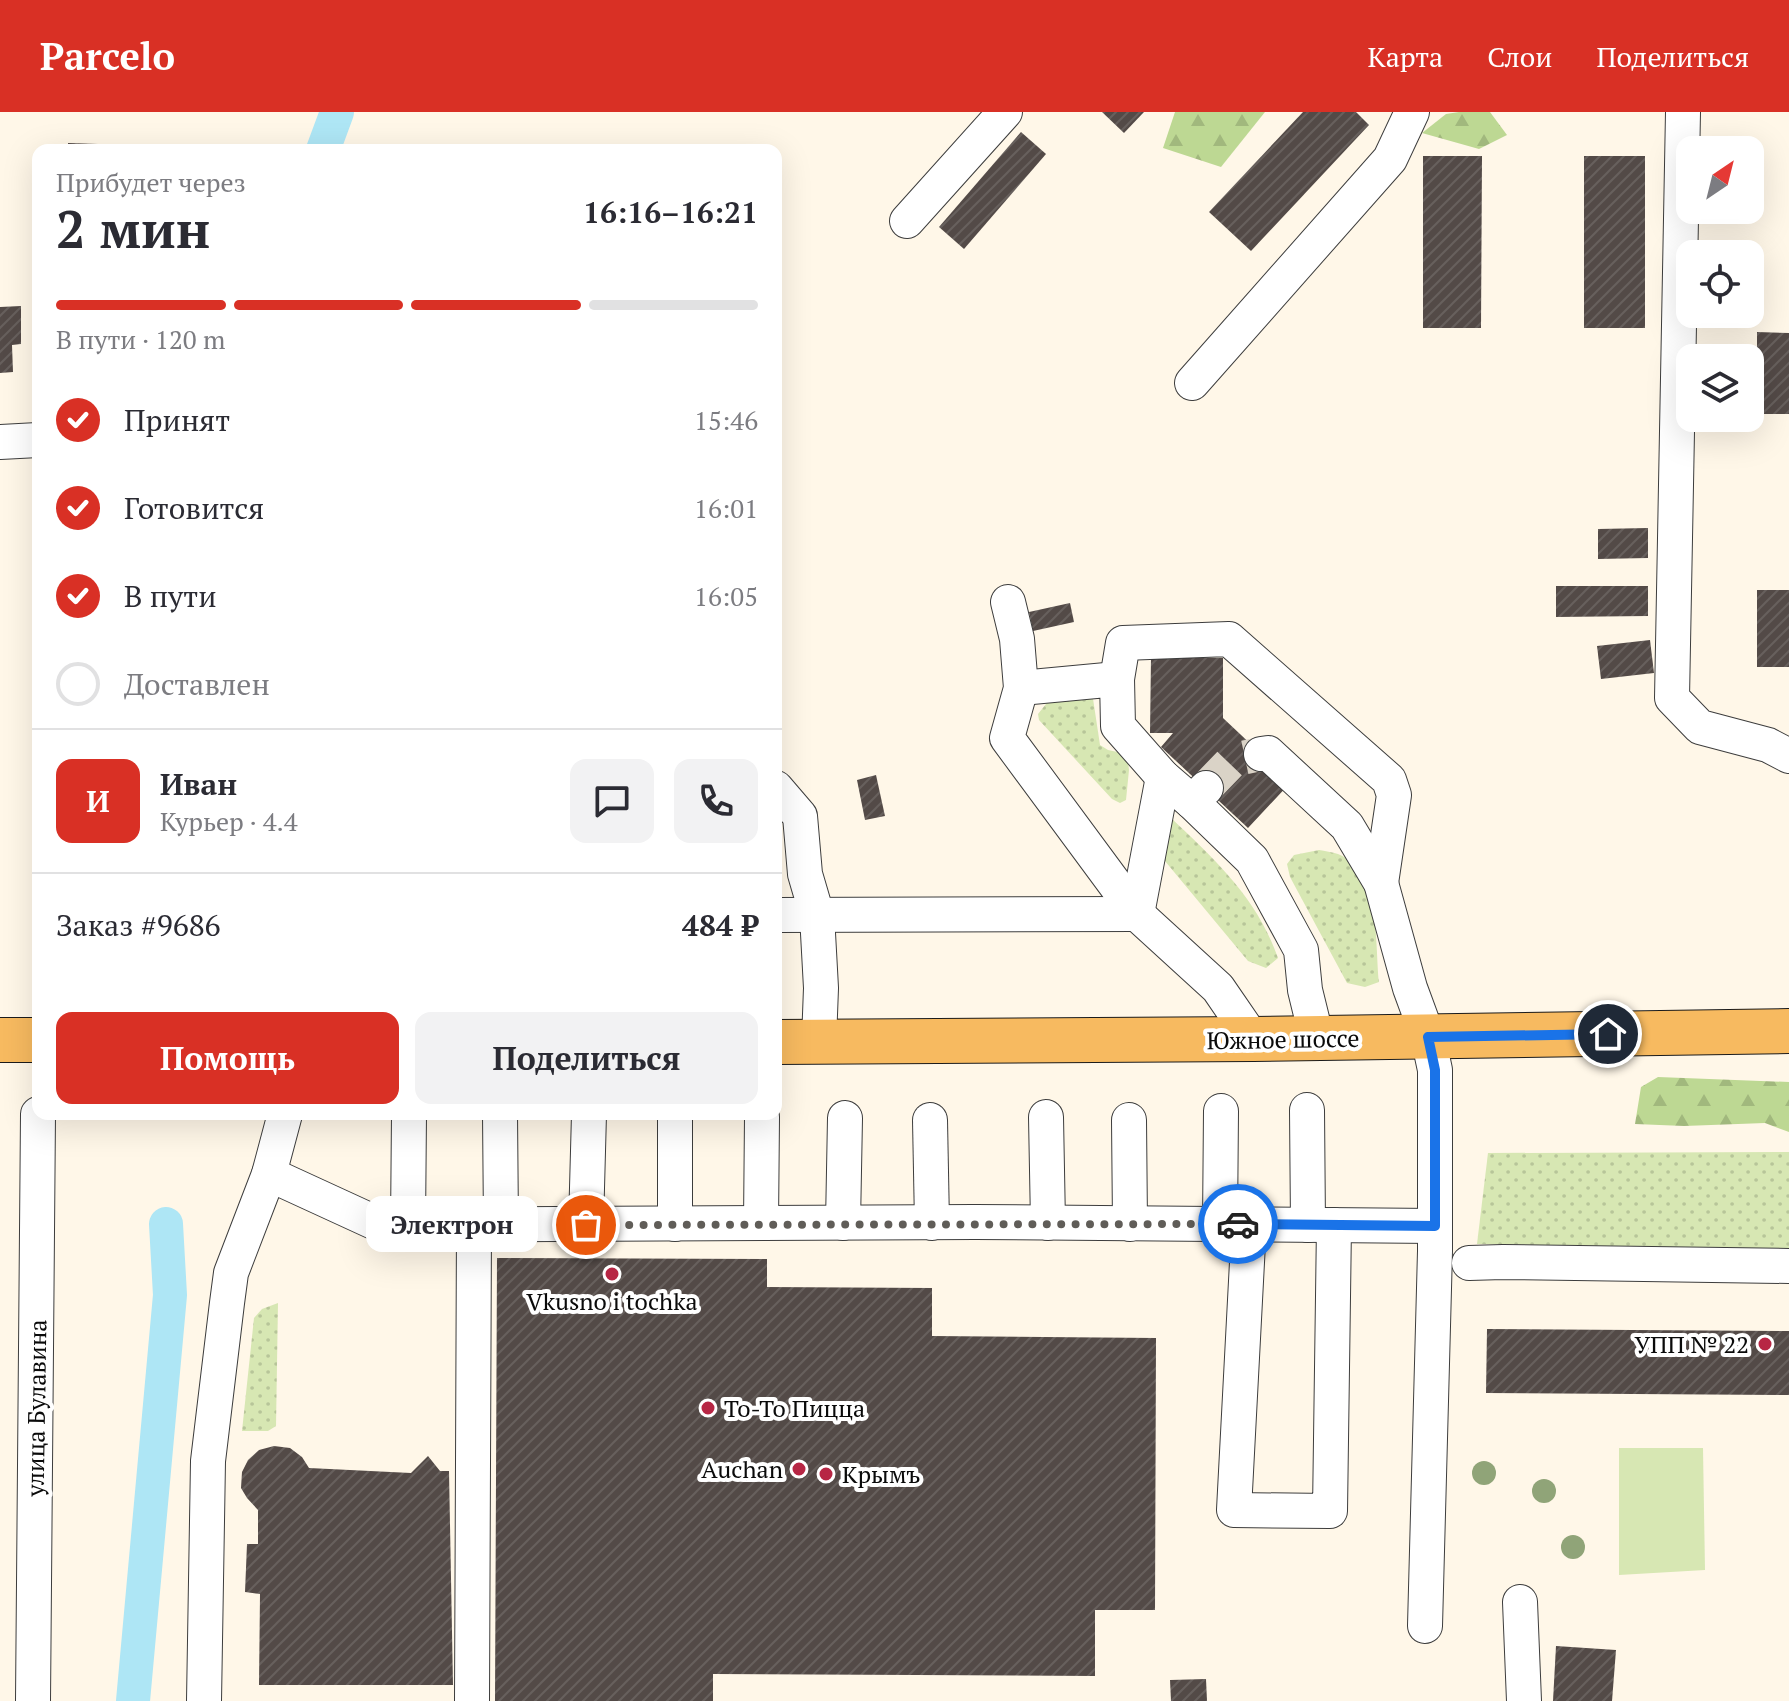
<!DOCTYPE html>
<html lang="ru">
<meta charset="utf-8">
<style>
:root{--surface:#fff;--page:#f2f2f3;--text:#2b2b33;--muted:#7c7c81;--line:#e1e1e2;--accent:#d93025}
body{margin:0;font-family:"PT Serif",serif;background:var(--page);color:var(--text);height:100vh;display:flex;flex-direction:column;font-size:30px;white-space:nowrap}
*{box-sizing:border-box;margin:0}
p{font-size:26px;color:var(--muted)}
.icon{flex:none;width:44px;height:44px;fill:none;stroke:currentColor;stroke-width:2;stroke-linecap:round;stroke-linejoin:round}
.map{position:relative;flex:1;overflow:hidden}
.sheet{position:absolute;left:32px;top:32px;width:750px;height:976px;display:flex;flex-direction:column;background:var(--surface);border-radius:16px;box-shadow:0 8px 32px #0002}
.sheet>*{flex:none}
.needle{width:52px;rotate:35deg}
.fabs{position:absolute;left:1676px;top:24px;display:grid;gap:16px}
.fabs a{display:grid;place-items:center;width:88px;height:88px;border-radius:16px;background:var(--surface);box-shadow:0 8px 32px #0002;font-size:40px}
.pin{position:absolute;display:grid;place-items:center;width:68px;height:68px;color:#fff;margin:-34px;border:4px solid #fff;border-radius:50%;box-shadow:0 2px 8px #0007}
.courier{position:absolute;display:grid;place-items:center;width:80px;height:80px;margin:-40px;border:6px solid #1a73e8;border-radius:50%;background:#fff;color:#222;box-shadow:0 2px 10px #0007}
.bubble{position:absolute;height:56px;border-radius:16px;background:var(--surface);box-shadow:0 8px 32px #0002;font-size:26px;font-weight:600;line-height:56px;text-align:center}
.overview em{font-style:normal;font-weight:600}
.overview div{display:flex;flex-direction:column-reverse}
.overview{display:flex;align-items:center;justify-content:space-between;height:136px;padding:0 24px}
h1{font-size:52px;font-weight:600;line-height:60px}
.bar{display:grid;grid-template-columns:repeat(4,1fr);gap:12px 8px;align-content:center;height:96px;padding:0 24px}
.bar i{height:10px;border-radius:6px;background:var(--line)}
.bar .selected{background:var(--accent)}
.bar p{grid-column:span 4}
.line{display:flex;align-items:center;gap:20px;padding:0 24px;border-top:2px solid var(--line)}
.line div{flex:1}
.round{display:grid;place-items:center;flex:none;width:84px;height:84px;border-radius:16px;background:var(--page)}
ol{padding:0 24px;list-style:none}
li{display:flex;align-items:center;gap:24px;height:88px}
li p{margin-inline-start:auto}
li .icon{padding:8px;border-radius:50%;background:var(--accent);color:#fff;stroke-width:4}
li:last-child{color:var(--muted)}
li i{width:44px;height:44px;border:4px solid var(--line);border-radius:50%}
.cta{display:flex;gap:16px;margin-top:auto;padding:16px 24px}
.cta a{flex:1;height:92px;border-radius:16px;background:var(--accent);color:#fff;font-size:32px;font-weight:600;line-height:92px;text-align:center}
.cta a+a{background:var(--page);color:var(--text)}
header{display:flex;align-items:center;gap:48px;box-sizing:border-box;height:112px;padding:0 40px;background:var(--accent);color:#fff}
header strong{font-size:38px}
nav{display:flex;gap:44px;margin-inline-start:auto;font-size:28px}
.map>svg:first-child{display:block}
.grass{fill:url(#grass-dots)}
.forest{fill:url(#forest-firs)}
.park{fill:#d7e7b3}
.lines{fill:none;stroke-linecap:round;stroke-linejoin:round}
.canal{stroke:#aee6f5;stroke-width:34}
.building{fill:url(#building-hatch)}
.minor-tunnel{stroke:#dad3c7;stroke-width:34;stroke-dasharray:34 17;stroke-linecap:butt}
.minor-casing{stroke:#3d3d3d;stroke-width:36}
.major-casing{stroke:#1b1b1b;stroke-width:46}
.minor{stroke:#fff;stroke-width:34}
.major{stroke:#f7ba60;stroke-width:44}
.tree{fill:#90a478}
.done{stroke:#605d58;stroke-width:8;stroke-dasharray:0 14.4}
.route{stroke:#1a73e8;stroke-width:10}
.poi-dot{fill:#b72644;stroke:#fff;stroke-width:3}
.labels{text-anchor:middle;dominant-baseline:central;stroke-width:8;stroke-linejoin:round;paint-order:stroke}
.street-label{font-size:24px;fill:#0a0a0a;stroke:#fff}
.poi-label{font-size:24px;fill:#0a0a0a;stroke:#fff;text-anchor:end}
</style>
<header>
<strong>Parcelo</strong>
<nav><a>Карта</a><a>Слои</a><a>Поделиться</a></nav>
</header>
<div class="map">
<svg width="1789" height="1589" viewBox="0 0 1789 1589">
<defs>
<pattern id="grass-dots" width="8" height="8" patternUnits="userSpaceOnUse" patternTransform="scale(2)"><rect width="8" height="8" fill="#d7e7b3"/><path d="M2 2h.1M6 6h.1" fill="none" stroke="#b7c599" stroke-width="1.8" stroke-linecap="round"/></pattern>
<pattern id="forest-firs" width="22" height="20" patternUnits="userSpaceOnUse" patternTransform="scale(2)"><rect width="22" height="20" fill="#bdd893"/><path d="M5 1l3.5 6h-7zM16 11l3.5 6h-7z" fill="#a1b87d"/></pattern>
<pattern id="building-hatch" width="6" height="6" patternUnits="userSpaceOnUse" patternTransform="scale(2)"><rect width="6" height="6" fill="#534a47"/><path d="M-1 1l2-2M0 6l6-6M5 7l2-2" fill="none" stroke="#67605d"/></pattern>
</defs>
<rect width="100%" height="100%" fill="#fff7e8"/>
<g class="grass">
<path d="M1092,580L1100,633L1108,638L1127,642L1129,658L1126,688L1120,691L1112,687L1039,608L1038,602L1050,587Z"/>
<path d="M1169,704C1215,748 1256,784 1278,846L1266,856L1248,849L1145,725Z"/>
<path d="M1319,738C1325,739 1332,740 1338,742C1381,758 1375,832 1379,870L1365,875L1347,871L1290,765L1287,752L1294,743Z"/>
<path d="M1789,1040V1137L1477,1132L1488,1041Z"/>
<path d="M278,1191L276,1314L268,1319H242L254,1206L262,1197Z"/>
</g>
<g class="forest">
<path d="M1175,0H1265L1221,55L1163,36Z"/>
<path d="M1459,0H1490L1507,23L1479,37L1422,21L1446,2Z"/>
<path d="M1658,965L1789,970V1020L1765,1011L1684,1014L1635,1012L1641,975Z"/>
</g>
<path class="park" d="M1619,1336H1703L1705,1458L1619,1463Z"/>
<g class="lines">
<g class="canal">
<path d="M323,38L337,0"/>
<path d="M133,1589L170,1183L166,1112"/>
</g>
</g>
<g class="building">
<path d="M1102,0H1144L1124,21Z"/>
<path d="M1303,0H1356L1369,13L1251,139L1209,100Z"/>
<path d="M1021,20L1046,42L964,137L939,115Z"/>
<path d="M68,31L98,32V38H68Z"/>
<path d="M1423,44H1482L1481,216H1423Z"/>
<rect x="1584" y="44" width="61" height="172"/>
<path d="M21,194V232L12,233L13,260L0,261V195Z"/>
<path d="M1757,220L1789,221V302H1757Z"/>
<path d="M1648,416V446L1598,447V417Z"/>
<path d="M1556,474H1648V504L1556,505Z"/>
<rect x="1757" y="478" width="32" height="77"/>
<path d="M1070,491L1074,510L1033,519L1029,500Z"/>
<path d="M1650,528L1654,561L1601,567L1597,534Z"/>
<path d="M1151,545L1223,546V606L1291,670L1248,716L1161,635L1173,621H1150Z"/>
<path d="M876,663L885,704L865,708L857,668Z"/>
<path d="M497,1146L767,1147V1175L932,1176V1224L1156,1226L1155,1498H1095V1564L713,1562V1589H495Z"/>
<path d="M1487,1217L1789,1219V1283L1486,1281Z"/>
<path d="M274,1334L290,1336L302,1345L309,1356L411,1361L428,1344L440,1359H449L453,1573H259L260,1482L245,1480L247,1432H258V1398L247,1386L241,1376L242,1360L248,1348L259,1338Z"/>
<path d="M1556,1534L1616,1538L1612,1589H1553Z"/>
<path d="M1206,1567L1207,1589H1171L1170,1568Z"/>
</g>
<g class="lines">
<path class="minor-tunnel" d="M1206,676L1233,648L1261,642"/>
<g class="minor-casing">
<g id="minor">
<path d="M1683,0L1672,586L1700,615L1768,633L1789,644"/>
<path d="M907,109L1005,0"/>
<path d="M1192,271L1390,47L1412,0"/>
<path d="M0,330L38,328"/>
<path d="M1008,490L1017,527L1021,576L1007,626L1137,802L1218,876L1253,927"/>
<path d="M1117,567L1123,531L1229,527L1389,668L1394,683L1381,771"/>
<path d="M1021,576L1117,567L1118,614L1163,665L1192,690"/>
<path d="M1261,642L1268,641L1347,714L1381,771L1410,876L1428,925L1435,958V1139L1425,1514"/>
<path d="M776,676L800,704L805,762L817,803L821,876L819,929"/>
<path d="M1206,676L1192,690L1252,748L1301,838L1305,878L1317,927"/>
<path d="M1137,802L1163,665"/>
<path d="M776,803L1137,802"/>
<path d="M1307,998L1308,1113"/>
<path d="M500,1002L501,1113"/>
<path d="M675,1002V1112"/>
<path d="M1046,1005L1048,1111"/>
<path d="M930,1008L932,1111"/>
<path d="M1129,1008L1130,1112"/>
<path d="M269,1062L380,1113L975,1110L1435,1114"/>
<path d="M761,1111L762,1005"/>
<path d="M843,1111L845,1006"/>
<path d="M1220,1112L1221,999"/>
<path d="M1249,1112L1234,1398L1330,1399L1334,1113"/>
<path d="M408,1113L409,1002"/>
<path d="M586,1113L589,1002"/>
<path d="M1469,1151L1503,1150L1789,1154"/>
<path d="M1520,1490L1524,1589"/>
<path d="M33,1589L38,1002"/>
<path d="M204,1589L208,1349L227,1191L231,1161L269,1062L285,1002"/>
<path d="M472,1589L474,1113"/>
</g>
</g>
<g class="major-casing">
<g id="major">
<path d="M0,928H38"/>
<path d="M776,930L1253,927L1789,919"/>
</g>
</g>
<use href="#minor" class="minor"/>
<use href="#major" class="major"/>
</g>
<g class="tree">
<circle cx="1484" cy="1361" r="12"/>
<circle cx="1544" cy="1379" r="12"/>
<circle cx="1573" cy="1435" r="12"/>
</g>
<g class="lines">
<path class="done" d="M586,1113L1238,1112"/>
<path class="route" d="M1238,1112L1435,1114V958L1428,925L1608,922"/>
</g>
<g class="poi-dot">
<circle cx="612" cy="1162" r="8"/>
<circle cx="1765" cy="1232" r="8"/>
<circle cx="708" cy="1296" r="8"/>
<circle cx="799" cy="1357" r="8"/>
<circle cx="826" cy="1362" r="8"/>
</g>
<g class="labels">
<g class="street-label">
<text transform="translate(1283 927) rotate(-1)">Южное шоссе</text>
<text transform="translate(36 1296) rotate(-89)">улица Булавина</text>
</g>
<g class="poi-label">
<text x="612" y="1189" text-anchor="middle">Vkusno i tochka</text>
<text x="1749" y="1232">УПП № 22</text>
<text x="724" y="1296" text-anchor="start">То-То Пицца</text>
<text x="783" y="1357">Auchan</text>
<text x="842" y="1362" text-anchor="start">Крымъ</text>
</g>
</g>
</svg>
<div class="fabs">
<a><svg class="needle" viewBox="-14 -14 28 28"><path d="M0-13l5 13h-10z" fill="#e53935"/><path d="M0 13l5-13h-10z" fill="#7c7c81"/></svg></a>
<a><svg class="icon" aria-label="locate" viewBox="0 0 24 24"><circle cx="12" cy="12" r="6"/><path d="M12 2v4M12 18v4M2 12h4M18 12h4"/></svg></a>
<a><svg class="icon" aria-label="layers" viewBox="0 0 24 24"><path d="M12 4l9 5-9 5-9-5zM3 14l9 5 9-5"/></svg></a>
</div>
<div class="pin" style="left:586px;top:1113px;background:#ea580c"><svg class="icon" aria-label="bag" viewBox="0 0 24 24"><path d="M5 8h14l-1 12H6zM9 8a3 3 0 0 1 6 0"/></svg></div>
<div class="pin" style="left:1608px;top:922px;background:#1f2937"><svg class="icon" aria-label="home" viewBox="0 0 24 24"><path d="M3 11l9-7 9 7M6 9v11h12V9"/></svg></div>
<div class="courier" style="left:1238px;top:1112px"><svg class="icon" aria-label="car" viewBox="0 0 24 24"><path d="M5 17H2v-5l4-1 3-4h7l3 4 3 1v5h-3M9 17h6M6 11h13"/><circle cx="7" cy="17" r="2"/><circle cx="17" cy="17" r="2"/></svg></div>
<div class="bubble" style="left:366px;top:1084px;width:172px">Электрон</div>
<section class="sheet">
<div class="overview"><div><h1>2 мин</h1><p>Прибудет через</p></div><em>16:16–16:21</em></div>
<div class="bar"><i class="selected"></i><i class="selected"></i><i class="selected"></i><i></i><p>В пути · 120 m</p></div>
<ol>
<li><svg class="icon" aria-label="check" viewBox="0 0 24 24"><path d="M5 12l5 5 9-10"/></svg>Принят<p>15:46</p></li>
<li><svg class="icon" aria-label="check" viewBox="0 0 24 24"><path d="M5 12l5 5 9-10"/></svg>Готовится<p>16:01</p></li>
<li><svg class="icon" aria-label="check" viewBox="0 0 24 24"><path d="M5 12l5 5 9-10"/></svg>В пути<p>16:05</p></li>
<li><i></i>Доставлен</li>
</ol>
<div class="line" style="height:144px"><b class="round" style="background:var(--accent);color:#fff">И</b><div><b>Иван</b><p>Курьер · 4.4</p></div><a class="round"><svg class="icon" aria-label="chat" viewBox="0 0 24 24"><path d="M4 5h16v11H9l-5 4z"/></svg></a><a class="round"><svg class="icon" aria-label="phone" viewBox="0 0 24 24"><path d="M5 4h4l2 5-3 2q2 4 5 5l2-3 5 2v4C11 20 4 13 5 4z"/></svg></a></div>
<div class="line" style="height:104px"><div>Заказ #9686</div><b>484 ₽</b></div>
<div class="cta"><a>Помощь</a><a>Поделиться</a></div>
</section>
</div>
